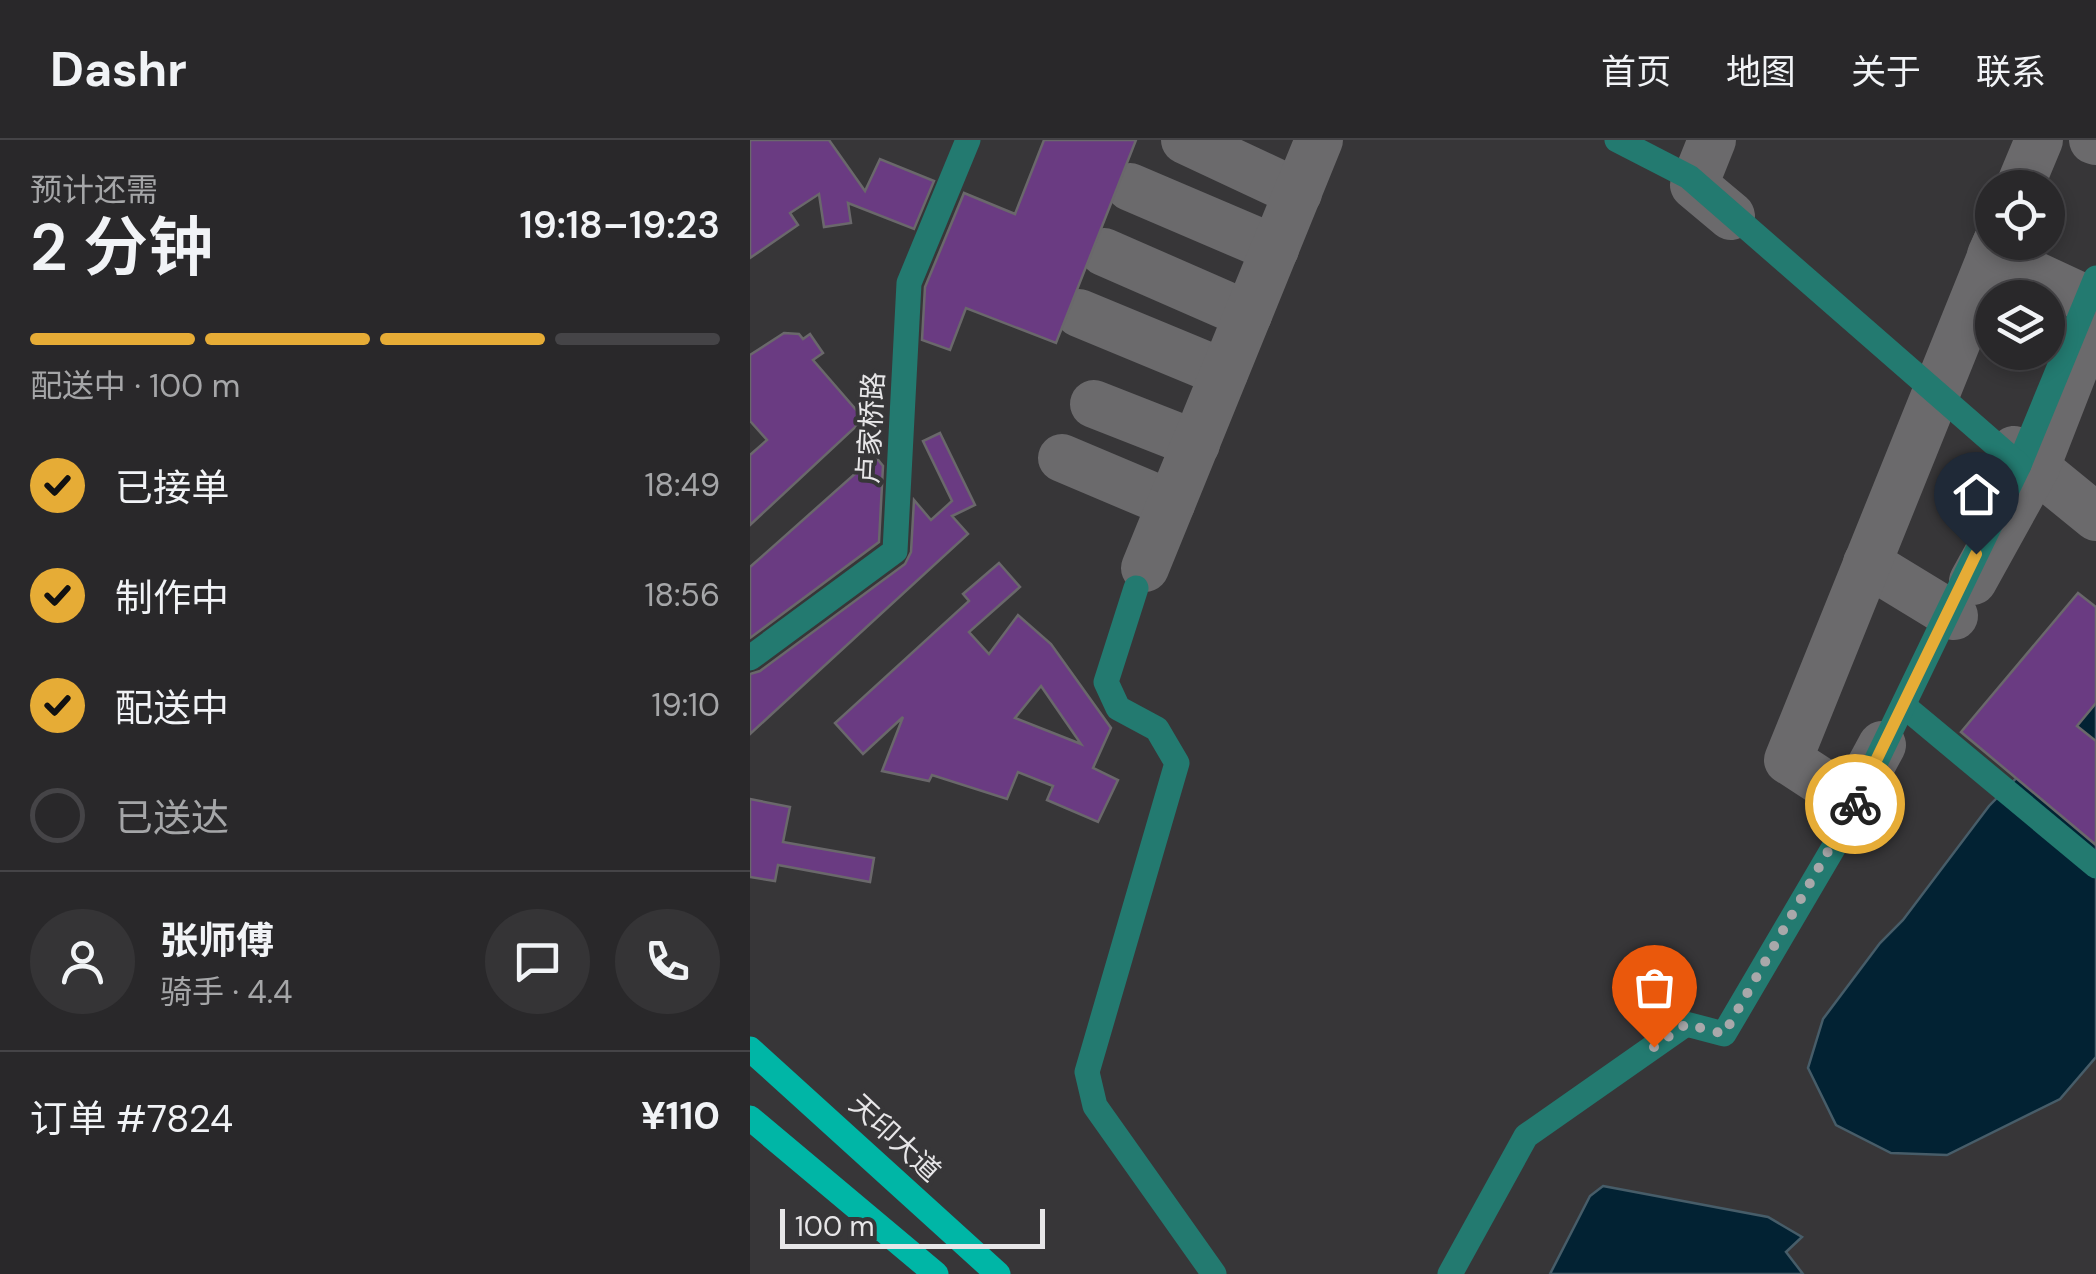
<!DOCTYPE html>
<html lang="zh">
<meta charset="utf-8">
<style>
:root{--surface:#29282a;--page:#353436;--text:#f1f3f6;--muted:#a5a6a8;--line:#454447;--accent:#e6ac36}
body{margin:0;font-family:"DM Sans","Noto Sans SC",sans-serif;background:var(--page);color:var(--text);height:100vh;display:flex;flex-direction:column;font-size:38px;white-space:nowrap}
*{box-sizing:border-box;margin:0}
p{font-size:32px;color:var(--muted)}
.icon{flex:none;width:55px;height:55px;fill:none;stroke:currentColor;stroke-width:2;stroke-linecap:round;stroke-linejoin:round}
.map{position:relative;flex:1;overflow:hidden}
.sheet{display:flex;flex-direction:column;background:var(--surface);width:750px}
.sheet>*{flex:none}
.tools{position:absolute;left:1225px;top:30px;display:grid;gap:20px}
.tools a{display:grid;place-items:center;width:90px;height:90px;border-radius:50%;background:var(--surface);box-shadow:0 5px 15px #0003,0 0 0 2px var(--line);font-size:50px}
.scale{position:absolute;left:30px;bottom:25px;width:265px;box-sizing:border-box;padding-left:10px;border:5px solid #e7e6e8;border-top:0;font-size:28px;line-height:35px;white-space:nowrap;color:#e7e6e8;-webkit-text-stroke:8px #373638;paint-order:stroke}
.pin{position:absolute;display:grid;place-items:center;width:85px;height:85px;color:#fff;margin:-102px -42px;border-radius:50% 50% 50% 0;rotate:-45deg;box-shadow:0 0 10px #0007}
.pin .icon{rotate:45deg}
.courier{position:absolute;display:grid;place-items:center;width:100px;height:100px;margin:-50px;border:8px solid #e6ac36;border-radius:50%;background:#fff;color:#222;box-shadow:0 2px 12px #0007}
.headline em{font-style:normal;font-weight:600}
.headline div{display:flex;flex-direction:column-reverse}
.headline{display:flex;align-items:center;justify-content:space-between;height:170px;padding:0 30px}
h1{font-size:65px;font-weight:600;line-height:75px}
.bar{display:grid;grid-template-columns:repeat(4,1fr);gap:15px 10px;align-content:center;height:120px;padding:0 30px}
.bar i{height:12px;border-radius:8px;background:var(--line)}
.bar .on{background:var(--accent)}
.bar p{grid-column:span 4}
.line{display:flex;align-items:center;gap:25px;padding:0 30px;border-top:2px solid var(--line)}
.line div{flex:1}
.round{display:grid;place-items:center;flex:none;width:105px;height:105px;border-radius:52px;background:var(--page)}
ol{padding:0 30px;list-style:none}
li{display:flex;align-items:center;gap:30px;height:110px}
li p{margin-inline-start:auto}
li .icon{padding:10px;border-radius:50%;background:var(--accent);color:#111;stroke-width:4}
li:last-child{color:var(--muted)}
li i{width:55px;height:55px;border:5px solid var(--line);border-radius:50%}
header{display:flex;align-items:center;gap:60px;box-sizing:border-box;height:140px;padding:0 50px;background:var(--surface);border-bottom:2px solid var(--line)}
header strong{font-size:48px}
nav{display:flex;gap:55px;margin-inline-start:auto;font-size:35px}
main{display:flex;flex:1;min-height:0}
.map>svg:first-child{display:block}
.water{fill:#022233;stroke:#475d69;stroke-width:2.5}
.lines{fill:none;stroke-linecap:round;stroke-linejoin:round}
.taxiway{stroke:#6b6a6c;stroke-width:48}
.building{fill:#6a3b82;stroke:#6a686b;stroke-width:2.5;fill-rule:evenodd}
.minor{stroke:#237a70;stroke-width:25}
.major{stroke:#00b6a6;stroke-width:25}
.done{stroke:#a9a8aa;stroke-width:10;stroke-dasharray:0 18}
.route{stroke:#e6ac36;stroke-width:12}
.labels{text-anchor:middle;dominant-baseline:central;stroke-width:8;stroke-linejoin:round;paint-order:stroke}
.street-label{font-size:28px;fill:#e7e6e8;stroke:#373638}
</style>
<header>
<strong>Dashr</strong>
<nav><a>首页</a><a>地图</a><a>关于</a><a>联系</a></nav>
</header>
<main>
<section class="sheet">
<div class="headline"><div><h1>2 分钟</h1><p>预计还需</p></div><em>19:18–19:23</em></div>
<div class="bar"><i class="on"></i><i class="on"></i><i class="on"></i><i></i><p>配送中 · 100 m</p></div>
<ol>
<li><svg class="icon" aria-label="check" viewBox="0 0 24 24"><path d="M5 12l5 5 9-10"/></svg>已接单<p>18:49</p></li>
<li><svg class="icon" aria-label="check" viewBox="0 0 24 24"><path d="M5 12l5 5 9-10"/></svg>制作中<p>18:56</p></li>
<li><svg class="icon" aria-label="check" viewBox="0 0 24 24"><path d="M5 12l5 5 9-10"/></svg>配送中<p>19:10</p></li>
<li><i></i>已送达</li>
</ol>
<div class="line" style="height:180px"><a class="round"><svg class="icon" aria-label="person" viewBox="0 0 24 24"><circle cx="12" cy="8" r="4"/><path d="M4 21q1-7 8-7t8 7"/></svg></a><div><b>张师傅</b><p>骑手 · 4.4</p></div><a class="round"><svg class="icon" aria-label="chat" viewBox="0 0 24 24"><path d="M4 5h16v11H9l-5 4z"/></svg></a><a class="round"><svg class="icon" aria-label="phone" viewBox="0 0 24 24"><path d="M5 4h4l2 5-3 2q2 4 5 5l2-3 5 2v4C11 20 4 13 5 4z"/></svg></a></div>
<div class="line" style="height:130px"><div>订单 #7824</div><b>¥110</b></div>
</section>
<div class="map">
<svg width="1346" height="1134" viewBox="0 0 1346 1134">
<rect width="100%" height="100%" fill="#373638"/>
<g class="water">
<path d="M1346,562V917L1310,959L1197,1015L1141,1013L1086,985L1058,928L1073,879L1130,803L1153,780L1239,666L1336,567Z"/>
<path d="M853,1046L1018,1077L1052,1097L1036,1112L1053,1134H800L840,1056Z"/>
</g>
<g class="lines">
<g class="taxiway">
<path d="M435,0L548,53"/>
<path d="M962,0L944,45L981,76"/>
<path d="M1343,0L1346,1"/>
<path d="M380,47L525,109"/>
<path d="M1269,48L1289,0"/>
<path d="M1247,102L1241,115L1336,159L1344,178"/>
<path d="M354,112L498,175"/>
<path d="M329,173L474,233"/>
<path d="M344,264L446,304"/>
<path d="M1264,310L1346,377"/>
<path d="M312,318L421,364"/>
<path d="M1117,423L1204,476"/>
<path d="M395,428L569,0"/>
<path d="M1223,441L1286,327L1346,173"/>
<path d="M1132,605L1112,642L1095,657L1038,620L1247,102"/>
</g>
</g>
<g class="building">
<path d="M0,0H79L115,51L130,19L184,41L164,89L98,63L101,83L74,87L69,54L40,73L48,85L0,118Z"/>
<path d="M294,0H386L306,203L216,168L200,210L172,200L175,147L214,53L265,74Z"/>
<path d="M34,193L49,194L53,199L60,194L73,213L63,220L114,279L0,385V315L17,300L0,281V215Z"/>
<path d="M190,293L225,365L202,376L218,394L0,594V534L10,531L155,424L161,412L164,360L181,380L202,361L173,301Z"/>
<path d="M125,316L133,326L129,402L0,498V427Z"/>
<path d="M249,423L270,447L219,492L239,514L268,475L301,504L361,588L343,628L368,640L348,682L297,660L303,646L268,632L257,659L182,635L179,641L132,631L153,577L113,614L85,583L219,461L213,454ZM291,546L331,604L265,578Z"/>
<path d="M1328,453L1346,467V563L1327,586L1346,601V705L1211,592Z"/>
<path d="M0,659L40,667L33,702L124,718L120,742L28,725L25,741L0,737Z"/>
</g>
<g class="lines">
<g class="minor">
<path d="M1269,325L1346,138"/>
<path d="M386,448L356,542L368,568L407,589L427,623L337,932L345,966L464,1134"/>
<path d="M0,518L145,411L159,143L218,0"/>
<path d="M1154,566L1346,726"/>
<path d="M700,1134L776,996L936,884L974,894L1088,700L1269,325L939,37L867,0"/>
</g>
<g class="major">
<path d="M0,909L248,1134"/>
<path d="M0,978L186,1134"/>
</g>
</g>
<g class="lines">
<path class="done" d="M904,907L936,884L974,894L1105,664"/>
<path class="route" d="M1105,664L1226,414"/>
</g>
<g class="labels">
<g class="street-label">
<text transform="translate(121 288) rotate(-87)">卢家桥路</text>
<text transform="translate(145 998) rotate(43)">天印大道</text>
</g>
</g>
</svg>
<div class="tools">
<a><svg class="icon" aria-label="locate" viewBox="0 0 24 24"><circle cx="12" cy="12" r="6"/><path d="M12 2v4M12 18v4M2 12h4M18 12h4"/></svg></a>
<a><svg class="icon" aria-label="layers" viewBox="0 0 24 24"><path d="M12 4l9 5-9 5-9-5zM3 14l9 5 9-5"/></svg></a>
</div>
<div class="scale">100 m</div>
<div class="pin" style="left:904px;top:907px;background:#ea580c"><svg class="icon" aria-label="bag" viewBox="0 0 24 24"><path d="M5 8h14l-1 12H6zM9 8a3 3 0 0 1 6 0"/></svg></div>
<div class="pin" style="left:1226px;top:414px;background:#1f2937"><svg class="icon" aria-label="home" viewBox="0 0 24 24"><path d="M3 11l9-7 9 7M6 9v11h12V9"/></svg></div>
<div class="courier" style="left:1105px;top:664px"><svg class="icon" aria-label="bike" viewBox="0 0 24 24"><circle cx="6" cy="16" r="4"/><circle cx="18" cy="16" r="4"/><path d="M6 16l4-8h5l3 8M10 8l3 8H6M13 5h3"/></svg></div>
</div>
</main>
